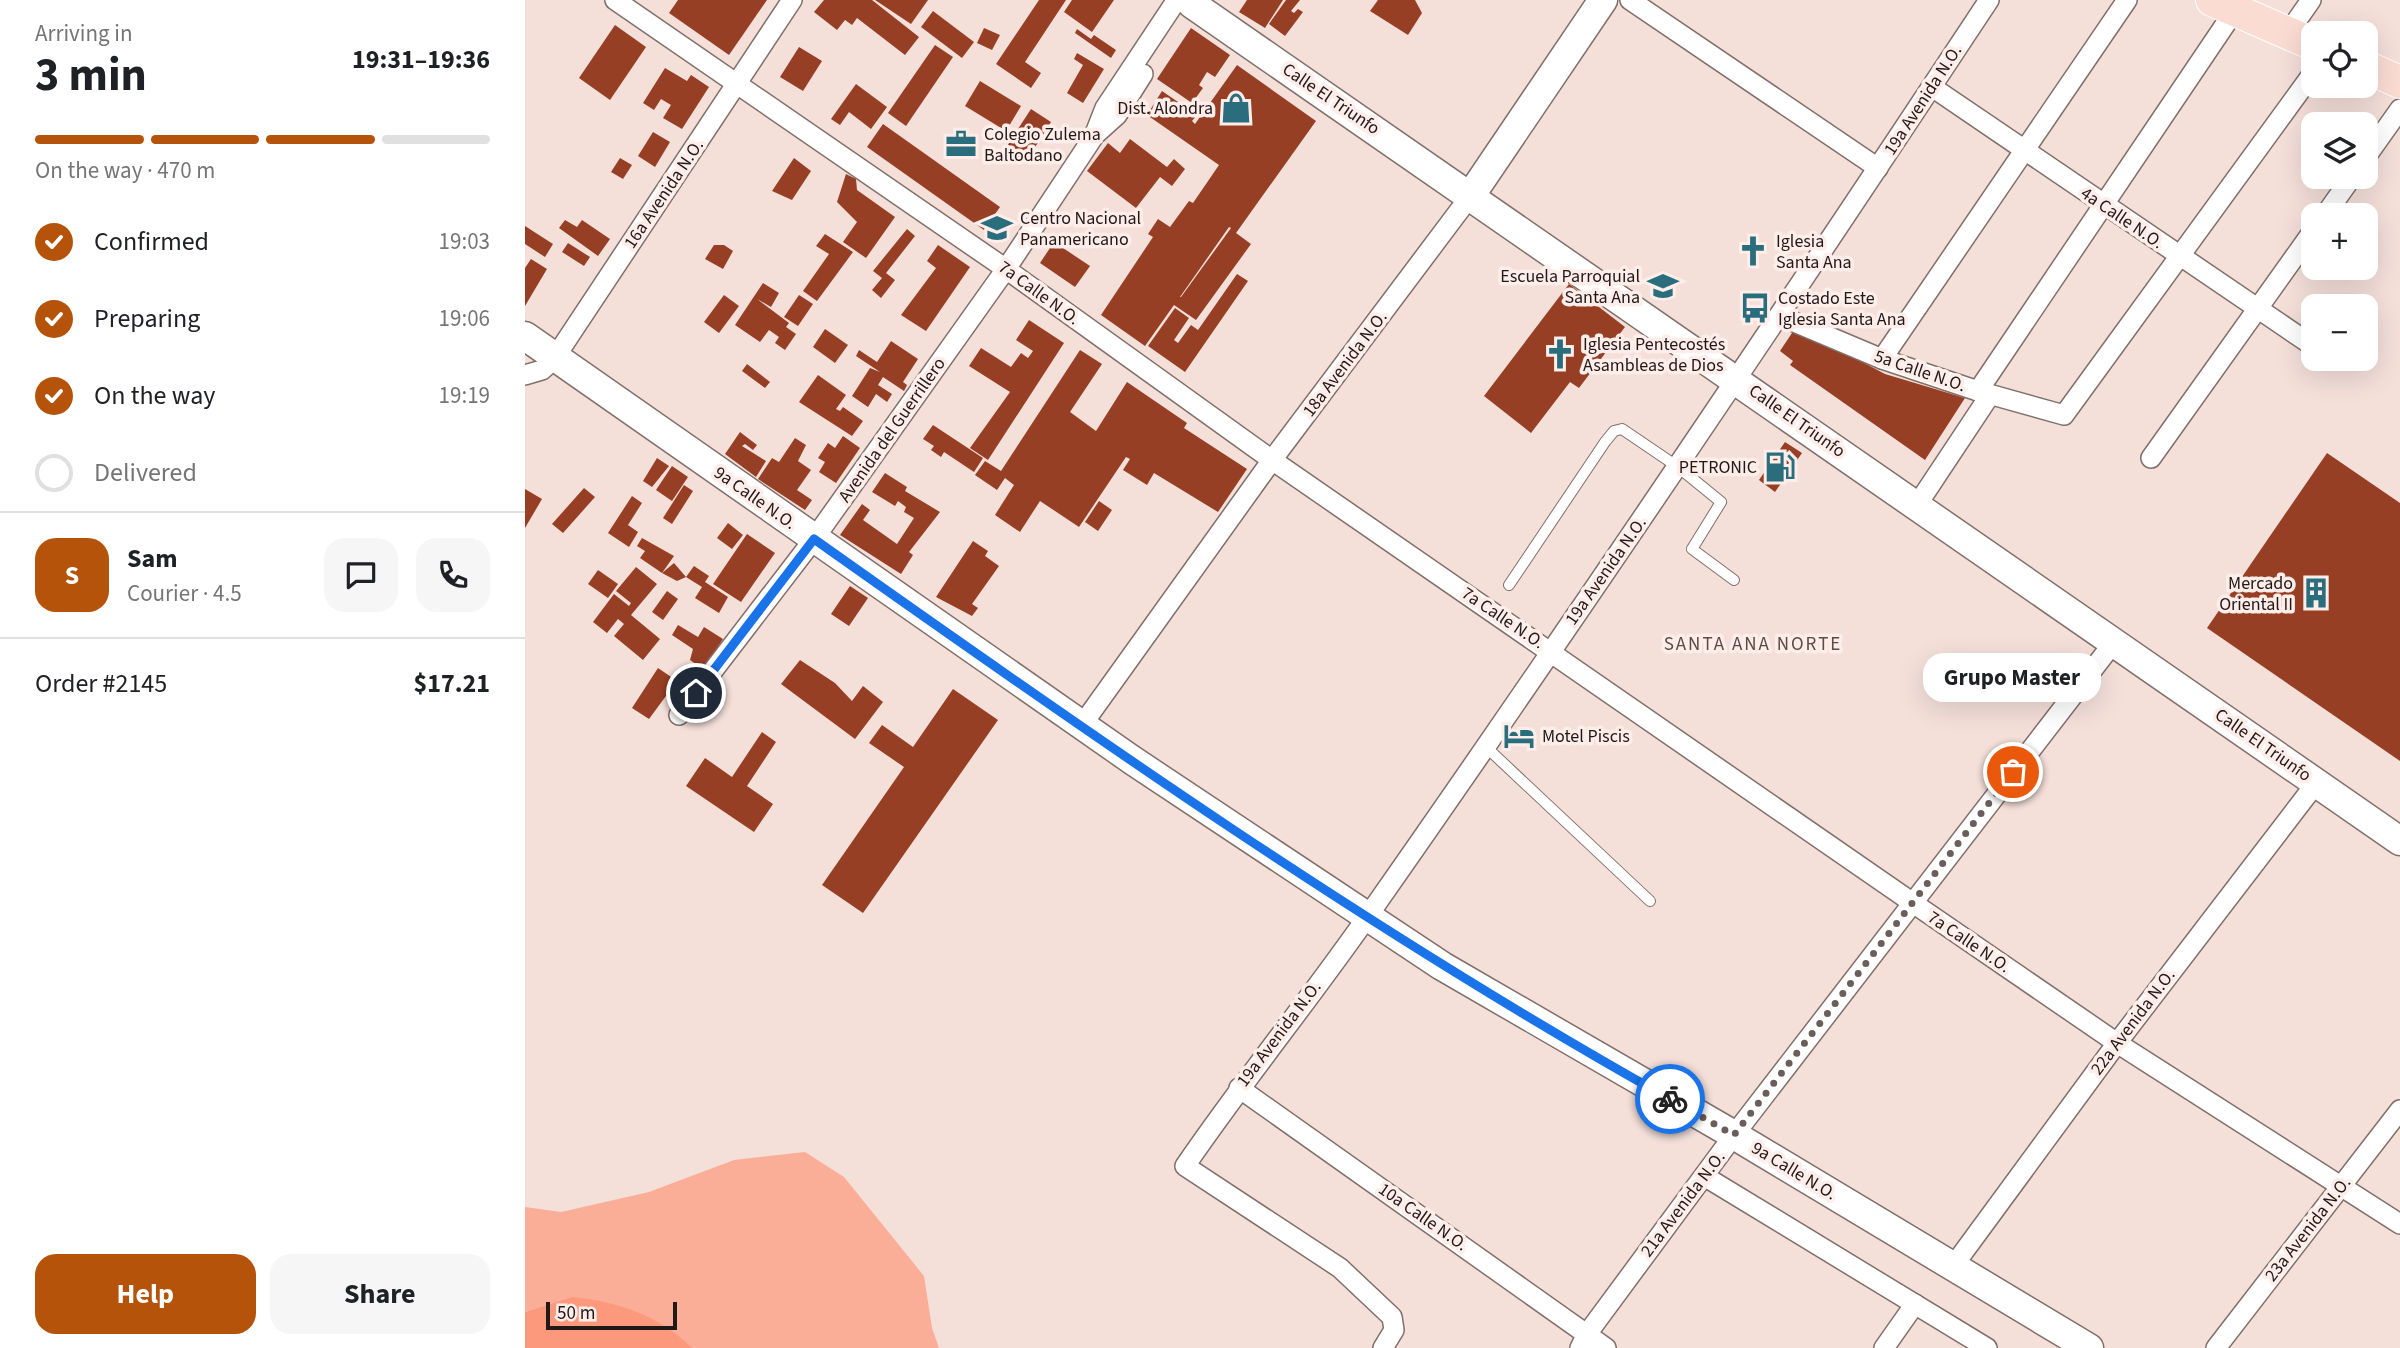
<!DOCTYPE html>
<meta charset="utf-8">
<style>
:root{--surface:#fff;--page:#f6f6f6;--text:#202124;--muted:#757577;--line:#e0e0e0;--accent:#b45309}
body{margin:0;font-family:"Source Sans 3",sans-serif;background:var(--page);color:var(--text);height:100vh;display:flex;flex-direction:column;font-size:26px;white-space:nowrap}
*{box-sizing:border-box;margin:0}
p{font-size:23px;color:var(--muted)}
.icon{flex:none;width:38px;height:38px;fill:none;stroke:currentColor;stroke-width:2;stroke-linecap:round;stroke-linejoin:round}
.map{position:relative;flex:1;overflow:hidden}
.side{display:flex;flex-direction:column;background:var(--surface);width:525px}
.side>*{flex:none}
.controls{position:absolute;left:1776px;top:21px;display:grid;gap:14px}
.controls a{display:grid;place-items:center;width:77px;height:77px;border-radius:14px;background:var(--surface);box-shadow:0 7px 28px #0002;font-size:35px}
.scale{position:absolute;left:21px;bottom:18px;width:131px;box-sizing:border-box;padding-left:7px;border:4px solid #201917;border-top:0;font-size:19px;line-height:24px;white-space:nowrap;color:#201917;-webkit-text-stroke:5px #feede8;paint-order:stroke}
.pin{position:absolute;display:grid;place-items:center;width:60px;height:60px;color:#fff;margin:-30px;border:4px solid #fff;border-radius:50%;box-shadow:0 2px 7px #0007}
.courier{position:absolute;display:grid;place-items:center;width:70px;height:70px;margin:-35px;border:5px solid #1a73e8;border-radius:50%;background:#fff;color:#222;box-shadow:0 2px 9px #0007}
.bubble{position:absolute;height:49px;border-radius:21px;background:var(--surface);box-shadow:0 7px 28px #0002;font-size:23px;font-weight:700;line-height:49px;text-align:center}
.overview em{font-style:normal;font-weight:700}
.overview div{display:flex;flex-direction:column-reverse}
.overview{display:flex;align-items:center;justify-content:space-between;height:119px;padding:0 35px}
h1{font-size:46px;font-weight:700;line-height:52px}
.bar{display:grid;grid-template-columns:repeat(4,1fr);gap:10px 7px;align-content:center;height:84px;padding:0 35px}
.bar i{height:9px;border-radius:5px;background:var(--line)}
.bar .on{background:var(--accent)}
.bar p{grid-column:span 4}
.line{display:flex;align-items:center;gap:18px;padding:0 35px;border-top:2px solid var(--line)}
.line div{flex:1}
.round{display:grid;place-items:center;flex:none;width:74px;height:74px;border-radius:21px;background:var(--page)}
ol{padding:0 35px;list-style:none}
li{display:flex;align-items:center;gap:21px;height:77px}
li p{margin-inline-start:auto}
li .icon{padding:7px;border-radius:50%;background:var(--accent);color:#fff;stroke-width:4}
li:last-child{color:var(--muted)}
li i{width:38px;height:38px;border:4px solid var(--line);border-radius:50%}
.action{display:flex;gap:14px;margin-top:auto;padding:14px 35px}
.action a{flex:1;height:80px;border-radius:21px;background:var(--accent);color:#fff;font-size:28px;font-weight:700;line-height:80px;text-align:center}
.action a+a{background:var(--page);color:var(--text)}
main{display:flex;flex:1;min-height:0}
.map>svg:first-child{display:block}
.green{fill:#faae98}
.water{fill:#fc997d}
.building{fill:#973f25;fill-rule:evenodd}
.lines{fill:none;stroke-linecap:round;stroke-linejoin:round}
.lane-casing{stroke:#816f6a;stroke-width:12}
.street-casing{stroke:#816f6a;stroke-width:22}
.secondary-casing{stroke:#816f6a;stroke-width:31}
.primary-casing{stroke:#fff;stroke-width:34}
.lane{stroke:#fff;stroke-width:10}
.street{stroke:#fff;stroke-width:19}
.secondary{stroke:#fff;stroke-width:28}
.primary{stroke:#fbdcd3;stroke-width:32}
.done{stroke:#6a5e5b;stroke-width:7;stroke-dasharray:0 12.6}
.route{stroke:#1a73e8;stroke-width:9}
.labels{text-anchor:middle;dominant-baseline:central;stroke-width:7;stroke-linejoin:round;paint-order:stroke}
.street-label{font-size:18px;fill:#201917;stroke:#feede8}
.poi-label{font-size:18px;fill:#201917;stroke:#feede8;text-anchor:start}
.neighbourhood-label{font-size:19px;letter-spacing:2px;fill:#5c4b46;stroke:#feede8}
</style>
<main>
<section class="side">
<div class="overview"><div><h1>3 min</h1><p>Arriving in</p></div><em>19:31–19:36</em></div>
<div class="bar"><i class="on"></i><i class="on"></i><i class="on"></i><i></i><p>On the way · 470 m</p></div>
<ol>
<li><svg class="icon" aria-label="check" viewBox="0 0 24 24"><path d="M5 12l5 5 9-10"/></svg>Confirmed<p>19:03</p></li>
<li><svg class="icon" aria-label="check" viewBox="0 0 24 24"><path d="M5 12l5 5 9-10"/></svg>Preparing<p>19:06</p></li>
<li><svg class="icon" aria-label="check" viewBox="0 0 24 24"><path d="M5 12l5 5 9-10"/></svg>On the way<p>19:19</p></li>
<li><i></i>Delivered</li>
</ol>
<div class="line" style="height:126px"><b class="round" style="background:var(--accent);color:#fff">S</b><div><b>Sam</b><p>Courier · 4.5</p></div><a class="round"><svg class="icon" aria-label="chat" viewBox="0 0 24 24"><path d="M4 5h16v11H9l-5 4z"/></svg></a><a class="round"><svg class="icon" aria-label="phone" viewBox="0 0 24 24"><path d="M5 4h4l2 5-3 2q2 4 5 5l2-3 5 2v4C11 20 4 13 5 4z"/></svg></a></div>
<div class="line" style="height:91px"><div>Order #2145</div><b>$17.21</b></div>
<div class="action"><a>Help</a><a>Share</a></div>
</section>
<div class="map">
<svg width="1875" height="1348" viewBox="0 0 1875 1348">
<rect width="100%" height="100%" fill="#f4dfd9"/>
<path class="green" d="M280,1152L319,1177L399,1276L407,1328L414,1348H166L46,1297L0,1312V1207L36,1212L124,1192L209,1160Z"/>
<path class="water" d="M46,1297C91,1301 134,1315 167,1348H0V1312Z"/>
<g class="building">
<path d="M153,0H242L204,55L144,13Z"/>
<path d="M299,0H347L394,37L380,55L332,18L327,25L320,20L312,30L289,12Z"/>
<path d="M350,0H403L386,24Z"/>
<path d="M514,0H541L500,62L516,73L506,88L471,64Z"/>
<path d="M547,0H589L567,32L539,12Z"/>
<path d="M722,0H758L740,28L714,12Z"/>
<path d="M761,0H775L766,11L769,13L773,9L778,12L760,36L744,24Z"/>
<path d="M853,0H890L897,13L883,35L845,11Z"/>
<path d="M408,11L449,42L437,58L396,27Z"/>
<path d="M90,25L121,47L85,100L54,78Z"/>
<path d="M459,28L475,35L467,50L452,43Z"/>
<path d="M666,28L705,55L690,77L682,72L674,85L678,88L667,103L632,79Z"/>
<path d="M552,29L566,39L569,35L591,50L586,58L550,33Z"/>
<path d="M410,45L428,57L381,126L363,113Z"/>
<path d="M274,47L297,61L278,91L255,77Z"/>
<path d="M552,53L579,69L558,103L542,93L558,65L549,59Z"/>
<path d="M712,65L791,121L711,233L726,244L671,320L649,305L620,346L576,315L628,237L623,234L633,219L645,227L664,201L668,203L694,165L622,115L637,91L672,115L667,121L670,124ZM704,227L706,228L656,297H655Z"/>
<path d="M140,68L162,81L166,75L184,87L157,129L138,118L146,105L136,99L129,110L118,103Z"/>
<path d="M455,81L496,106L481,131L440,106Z"/>
<path d="M331,84L362,107L346,129L324,112L315,125L306,119Z"/>
<path d="M506,109L526,122L500,163L480,149Z"/>
<path d="M358,124L475,207L459,230L342,147Z"/>
<path d="M128,132L145,142L130,167L113,156Z"/>
<path d="M605,139L642,167L649,159L660,169L647,186L635,177L611,208L562,171L583,143L595,153Z"/>
<path d="M95,158L107,165L98,179L86,172Z"/>
<path d="M269,158L286,171L267,200L247,191Z"/>
<path d="M321,174L331,179L332,190L370,217L341,258L318,242L332,222L312,202Z"/>
<path d="M40,220L52,227L57,220L85,239L73,256L34,228Z"/>
<path d="M0,226L28,244L20,257L0,244Z"/>
<path d="M382,229L390,236L361,273L370,280L356,298L347,290L357,278L348,271Z"/>
<path d="M300,234L328,252L292,301L278,291L304,254L291,246Z"/>
<path d="M529,242L565,266L550,287L515,263Z"/>
<path d="M43,243L65,257L59,266L37,252Z"/>
<path d="M189,245H199L208,251L198,269L180,259Z"/>
<path d="M413,245L445,267L401,331L376,315L411,268L402,261Z"/>
<path d="M6,259L22,269L0,306V268Z"/>
<path d="M712,274L723,281L660,372L623,346L650,308L664,318L649,340L653,343L666,325L673,330Z"/>
<path d="M238,283L254,293L246,307L232,299L264,323L261,327L271,334L260,350L250,343L254,337L244,330L235,342L210,325Z"/>
<path d="M1044,284L1100,327L1054,388L1045,382L1006,433L959,396Z"/>
<path d="M199,295L214,306L194,333L179,322Z"/>
<path d="M274,295L288,304L273,326L259,317Z"/>
<path d="M504,320L539,343L463,460L445,448L485,392L444,366L456,348L486,367L496,353L503,358L508,351L491,340Z"/>
<path d="M1271,327L1360,374L1440,398L1400,460L1265,365L1268,361L1255,351Z"/>
<path d="M300,329L323,345L310,363L288,347Z"/>
<path d="M366,341L393,359L378,382L382,385L379,391L358,377L353,385L367,394L362,402L351,394L343,407L327,396L345,368L355,372L331,356L334,350L352,362Z"/>
<path d="M555,350L577,364L545,412L571,431L602,382L662,423L659,428L722,469L693,512L629,473L622,485L598,470L605,459L601,457L554,527L515,501L495,532L470,515L489,485L480,478L472,490L450,475L460,461L476,471Z"/>
<path d="M222,364L245,382L240,388L217,371Z"/>
<path d="M293,375L321,395L311,409L315,411L318,407L338,421L327,436L274,402Z"/>
<path d="M408,425L458,458L449,472L419,452L416,457L406,450L409,446L398,439Z"/>
<path d="M215,432L232,445L228,450L220,444L217,446L241,461L231,477L200,454Z"/>
<path d="M318,436L335,448L311,483L294,472L300,462L293,458L303,443L310,448Z"/>
<path d="M270,438L281,445L273,461L286,470L272,490L287,500L280,510L233,479L247,458L254,462Z"/>
<path d="M1260,442L1277,453L1250,492L1234,480Z"/>
<path d="M1802,453L1875,503V761L1682,628Z"/>
<path d="M132,458L144,466L127,487L118,481Z"/>
<path d="M147,466L163,477L147,501L131,490Z"/>
<path d="M360,473L382,487L380,491L415,512L384,552L388,555L376,574L315,535L337,504L345,510L338,520L372,544L389,518L379,512L381,507L373,501L370,506L347,492Z"/>
<path d="M159,485L168,491L147,524L138,518Z"/>
<path d="M59,488L70,497L38,533L27,524Z"/>
<path d="M0,489L17,499L0,528Z"/>
<path d="M107,496L117,503L103,525L113,532L104,547L83,533Z"/>
<path d="M574,501L587,510L573,531L560,522Z"/>
<path d="M203,523L218,535L207,549L192,538Z"/>
<path d="M222,534L250,553L216,602L188,584Z"/>
<path d="M117,538L149,556L137,573L115,558L120,551L112,546Z"/>
<path d="M448,541L463,551L460,556L474,566L447,604L453,608L447,616L411,597Z"/>
<path d="M149,563L161,577L152,581L137,573Z"/>
<path d="M169,566L184,576L180,582L203,597L194,613L170,598L177,587L161,577Z"/>
<path d="M111,567L132,584L106,615L135,639L118,660L89,636L99,624L93,619L82,633L68,622L89,594L104,606L106,603L91,591Z"/>
<path d="M73,570L93,584L83,598L63,584Z"/>
<path d="M325,586L343,598L324,626L306,614Z"/>
<path d="M142,591L153,599L138,620L127,612Z"/>
<path d="M153,625L173,637L179,627L198,639L178,669L165,660L168,649L147,635Z"/>
<path d="M275,660L310,683L327,701L338,686L358,702L330,739L256,684Z"/>
<path d="M133,668L152,681L124,719L107,708Z"/>
<path d="M428,689L473,720L338,913L297,885L379,767L344,743L357,725L388,747Z"/>
<path d="M237,732L251,742L222,786L248,804L229,832L161,786L180,758L207,777Z"/>
</g>
<g class="lines">
<g class="lane-casing">
<g id="lane">
<path d="M984,585L1080,442L1089,431L1097,429L1153,467L1196,502L1167,549L1209,580"/>
<path d="M960,746L1125,901"/>
</g>
</g>
<g class="street-casing">
<g id="street">
<path d="M90,0L481,269L747,460L1388,903L1592,1043L1875,1224"/>
<path d="M1105,0L1353,168"/>
<path d="M1763,33L1786,0"/>
<path d="M1407,87L1788,346"/>
<path d="M572,133L592,115L618,74"/>
<path d="M1841,157L1875,109"/>
<path d="M1800,215L1827,177"/>
<path d="M1255,316L1357,359L1453,391L1539,415L1788,73"/>
<path d="M1357,359L1602,0"/>
<path d="M1807,359H1808"/>
<path d="M0,375L17,370L29,359L267,0"/>
<path d="M1453,391L1710,10"/>
<path d="M1626,458L1788,231"/>
<path d="M1392,505L1465,395"/>
<path d="M154,715L289,539L481,269L569,136L580,108L651,1"/>
<path d="M557,725L747,460L946,195"/>
<path d="M714,1088L1081,1348"/>
<path d="M1179,1176L1462,1348"/>
<path d="M1429,1265L1592,1043L1792,782"/>
<path d="M858,1348L869,1330L867,1317L815,1268L660,1166C719,1080 785,999 845,913C1056,612 1261,307 1464,0"/>
<path d="M1055,1348L1062,1334L1209,1135L1589,642"/>
<path d="M1359,1348L1390,1304"/>
<path d="M1691,1348L1875,1110"/>
</g>
</g>
<g class="secondary-casing">
<g id="secondary">
<path d="M667,4L1875,841"/>
<path d="M946,195L1078,0"/>
<path d="M0,336L607,760L917,966L1209,1135L1564,1348"/>
</g>
</g>
<g class="primary-casing">
<g id="primary">
<path d="M1687,0L1788,44"/>
<path d="M1841,67L1875,82"/>
</g>
</g>
<use href="#lane" class="lane"/>
<use href="#street" class="street"/>
<use href="#secondary" class="secondary"/>
<use href="#primary" class="primary"/>
</g>
<g class="lines">
<path class="done" d="M1145,1099L1209,1135L1488,772"/>
<path class="route" d="M171,693L289,539C567,736 848,933 1145,1099"/>
</g>
<defs>
<g id="shop-bare" transform="scale(2.415)"><path d="M-5-2.5h2.3a2.7 3.5 0 0 1 5.4 0H5L5.5 6h-11ZM-1.5-2.5h3a1.5 2.3 0 0 0-3 0Z" fill="#2a6e7e" stroke="#feede8" stroke-width="2.5" paint-order="stroke"/></g>
<g id="office-bare" transform="scale(2.415)"><path d="M-6-3h4V-5.5h4V-3h4V5H-6ZM-1-4.5V-3h2v-1.5ZM-6 0V1H6V0Z" fill="#2a6e7e" stroke="#feede8" stroke-width="2.5" paint-order="stroke"/></g>
<g id="school-bare" transform="scale(2.415)"><path d="M0-5L7-2L0 1L-7-2ZM-4 1L0 2.5L4 1V4Q0 6-4 4Z" fill="#2a6e7e" stroke="#feede8" stroke-width="2.5" paint-order="stroke"/></g>
<g id="church-bare" transform="scale(2.415)"><path d="M-1.2-6h2.4v3.5h3.3v2.4h-3.3V6h-2.4V-.1h-3.3v-2.4h3.3Z" fill="#2a6e7e" stroke="#feede8" stroke-width="2.5" paint-order="stroke"/></g>
<g id="bus-bare" transform="scale(2.415)"><path d="M-5-6H5V4H4V6H2V4H-2V6H-4V4H-5ZM-3.5-4V0h7V-4ZM-3.5 1.2v1.5H-2V1.2ZM2 1.2v1.5H3.5V1.2Z" fill="#2a6e7e" stroke="#feede8" stroke-width="2.5" paint-order="stroke"/></g>
<g id="fuel-bare" transform="scale(2.415)"><path d="M-5.5-6h7V0h2V4h1.3V-2.5L3-4.5l.8-.8L6-3V5H2.5V1h-1V6h-7ZM-4.2-4.7v3.2H.2V-4.7Z" fill="#2a6e7e" stroke="#feede8" stroke-width="2.5" paint-order="stroke"/></g>
<g id="building-bare" transform="scale(2.415)"><path d="M-4-6H4V6H1V3H-1V6H-4ZM-2.5-4.3h1.7v1.8h-1.7ZM.8-4.3h1.7v1.8H.8ZM-2.5-1h1.7V.8h-1.7ZM.8-1h1.7V.8H.8Z" fill="#2a6e7e" stroke="#feede8" stroke-width="2.5" paint-order="stroke"/></g>
<g id="hotel-bare" transform="scale(2.415)"><path d="M-6-4.5h1.5V1H6V5H4.5V3h-9V5H-6ZM-4 0a1.8 1.8 0 1 1 3.6 0ZM.5 0V-2.5h3Q6-2.5 6 0Z" fill="#2a6e7e" stroke="#feede8" stroke-width="2.5" paint-order="stroke"/></g>
</defs>
<g fill-rule="evenodd">
<use href="#shop-bare" x="711" y="108"/>
<use href="#office-bare" x="436" y="144"/>
<use href="#school-bare" x="472" y="228"/>
<use href="#church-bare" x="1228" y="251"/>
<use href="#school-bare" x="1138" y="286"/>
<use href="#bus-bare" x="1230" y="308"/>
<use href="#church-bare" x="1035" y="354"/>
<use href="#fuel-bare" x="1255" y="467"/>
<use href="#building-bare" x="1791" y="593"/>
<use href="#hotel-bare" x="994" y="736"/>
</g>
<g class="labels">
<g class="street-label">
<text transform="translate(806 99) rotate(34)">Calle El Triunfo</text>
<text transform="translate(1398 100) rotate(-57)">19a Avenida N.O.</text>
<text transform="translate(139 194) rotate(-56)">16a Avenida N.O.</text>
<text transform="translate(1597 218) rotate(34)">4a Calle N.O.</text>
<text transform="translate(514 293) rotate(36)">7a Calle N.O.</text>
<text transform="translate(820 364) rotate(-53)">18a Avenida N.O.</text>
<text transform="translate(1395 371) rotate(19)">5a Calle N.O.</text>
<text transform="translate(1272 421) rotate(35)">Calle El Triunfo</text>
<text transform="translate(367 430) rotate(-55)">Avenida del Guerrillero</text>
<text transform="translate(230 498) rotate(35)">9a Calle N.O.</text>
<text transform="translate(1081 571) rotate(-55)">19a Avenida N.O.</text>
<text transform="translate(978 618) rotate(34)">7a Calle N.O.</text>
<text transform="translate(1738 745) rotate(35)">Calle El Triunfo</text>
<text transform="translate(1444 942) rotate(34)">7a Calle N.O.</text>
<text transform="translate(1608 1022) rotate(-53)">22a Avenida N.O.</text>
<text transform="translate(754 1034) rotate(-53)">19a Avenida N.O.</text>
<text transform="translate(1269 1171) rotate(31)">9a Calle N.O.</text>
<text transform="translate(1158 1204) rotate(-53)">21a Avenida N.O.</text>
<text transform="translate(898 1217) rotate(35)">10a Calle N.O.</text>
<text transform="translate(1783 1229) rotate(-52)">23a Avenida N.O.</text>
</g>
<g class="poi-label">
<text x="688" y="108" text-anchor="end">Dist. Alondra</text>
<text x="459" y="134">Colegio Zulema<tspan x="459" dy="21">Baltodano</tspan></text>
<text x="495" y="218">Centro Nacional<tspan x="495" dy="21">Panamericano</tspan></text>
<text x="1251" y="241">Iglesia<tspan x="1251" dy="21">Santa Ana</tspan></text>
<text x="1115" y="276" text-anchor="end">Escuela Parroquial<tspan x="1115" dy="21">Santa Ana</tspan></text>
<text x="1253" y="298">Costado Este<tspan x="1253" dy="21">Iglesia Santa Ana</tspan></text>
<text x="1058" y="344">Iglesia Pentecostés<tspan x="1058" dy="21">Asambleas de Dios</tspan></text>
<text x="1232" y="467" text-anchor="end">PETRONIC</text>
<text x="1768" y="583" text-anchor="end">Mercado<tspan x="1768" dy="21">Oriental II</tspan></text>
<text x="1017" y="736">Motel Piscis</text>
</g>
<g class="neighbourhood-label">
<text x="1228" y="644">SANTA ANA NORTE</text>
</g>
</g>
</svg>
<div class="controls">
<a><svg class="icon" aria-label="locate" viewBox="0 0 24 24"><circle cx="12" cy="12" r="6"/><path d="M12 2v4M12 18v4M2 12h4M18 12h4"/></svg></a>
<a><svg class="icon" aria-label="layers" viewBox="0 0 24 24"><path d="M12 4l9 5-9 5-9-5zM3 14l9 5 9-5"/></svg></a>
<a>+</a>
<a>−</a>
</div>
<div class="scale">50 m</div>
<div class="pin" style="left:1488px;top:772px;background:#ea580c"><svg class="icon" aria-label="bag" viewBox="0 0 24 24"><path d="M5 8h14l-1 12H6zM9 8a3 3 0 0 1 6 0"/></svg></div>
<div class="pin" style="left:171px;top:693px;background:#1f2937"><svg class="icon" aria-label="home" viewBox="0 0 24 24"><path d="M3 11l9-7 9 7M6 9v11h12V9"/></svg></div>
<div class="courier" style="left:1145px;top:1099px"><svg class="icon" aria-label="bike" viewBox="0 0 24 24"><circle cx="6" cy="16" r="4"/><circle cx="18" cy="16" r="4"/><path d="M6 16l4-8h5l3 8M10 8l3 8H6M13 5h3"/></svg></div>
<div class="bubble" style="left:1398px;top:653px;width:178px">Grupo Master</div>
</div>
</main>
